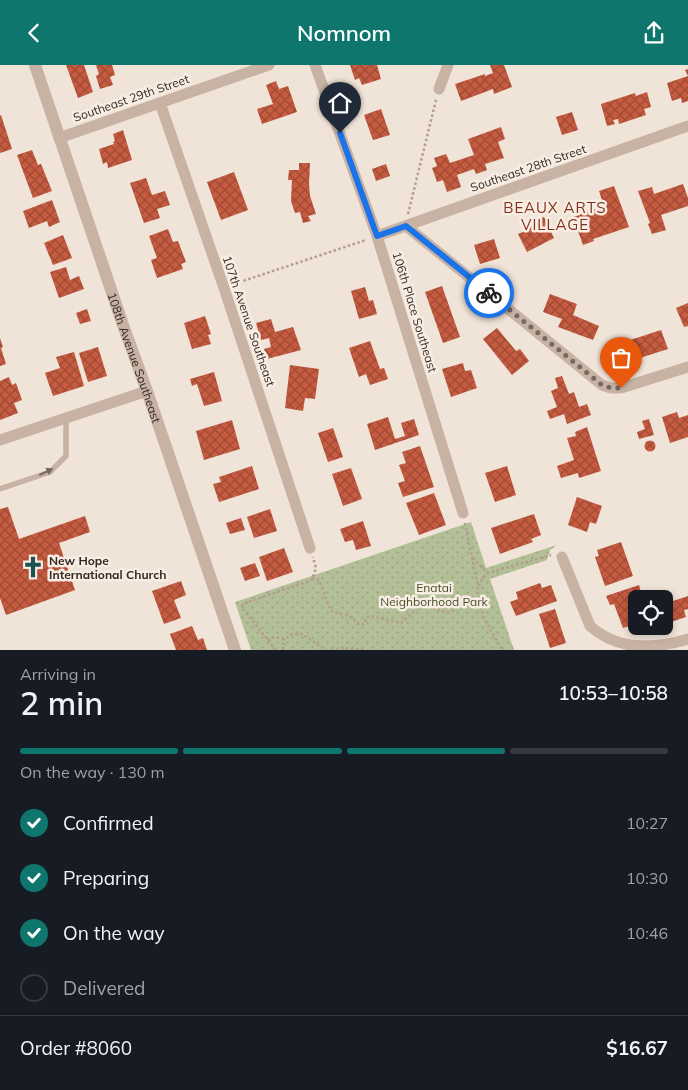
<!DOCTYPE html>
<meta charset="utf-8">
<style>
:root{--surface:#171b24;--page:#20242c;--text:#f1f3f6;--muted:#9ea1a6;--line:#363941;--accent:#0f766e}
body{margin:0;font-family:Mulish,sans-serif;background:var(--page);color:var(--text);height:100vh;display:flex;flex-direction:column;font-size:19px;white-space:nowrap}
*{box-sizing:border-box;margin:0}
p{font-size:16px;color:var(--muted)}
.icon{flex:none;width:28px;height:28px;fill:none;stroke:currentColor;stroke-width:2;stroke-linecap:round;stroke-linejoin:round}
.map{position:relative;height:585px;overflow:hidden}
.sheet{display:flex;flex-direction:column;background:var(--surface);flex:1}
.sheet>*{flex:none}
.controls{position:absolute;left:628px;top:525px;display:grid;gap:10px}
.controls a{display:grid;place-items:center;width:45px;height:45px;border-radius:8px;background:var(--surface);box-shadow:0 2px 8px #0003;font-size:25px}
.pin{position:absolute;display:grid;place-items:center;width:42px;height:42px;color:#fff;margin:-51px -21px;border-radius:50% 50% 50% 0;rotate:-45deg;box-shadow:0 0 5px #0007}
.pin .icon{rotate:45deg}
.courier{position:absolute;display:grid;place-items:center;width:50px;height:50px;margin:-25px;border:4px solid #1a73e8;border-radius:50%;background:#fff;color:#222;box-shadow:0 1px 6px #0007}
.summary em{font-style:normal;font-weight:600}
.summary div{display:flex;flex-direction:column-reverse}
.summary{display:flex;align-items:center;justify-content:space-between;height:85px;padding:0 20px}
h1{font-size:32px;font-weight:600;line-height:38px}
.bar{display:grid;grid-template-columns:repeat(4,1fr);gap:8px 5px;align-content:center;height:60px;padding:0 20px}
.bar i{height:6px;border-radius:4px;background:var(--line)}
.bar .active{background:var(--accent)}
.bar p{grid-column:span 4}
.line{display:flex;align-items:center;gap:12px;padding:0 20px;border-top:1px solid var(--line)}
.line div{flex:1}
ol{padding:0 20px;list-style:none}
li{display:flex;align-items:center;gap:15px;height:55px}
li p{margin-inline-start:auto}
li .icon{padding:5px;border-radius:50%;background:var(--accent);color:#fff;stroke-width:4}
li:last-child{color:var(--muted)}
li i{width:28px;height:28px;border:2px solid var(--line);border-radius:50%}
header{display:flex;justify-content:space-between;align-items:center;height:65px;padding:0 20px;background:var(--accent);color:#fff;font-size:22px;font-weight:600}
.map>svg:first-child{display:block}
.park{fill:url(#park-dots)}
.building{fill:url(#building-cross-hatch)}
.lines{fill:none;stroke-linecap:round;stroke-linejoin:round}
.path{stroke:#b49c8e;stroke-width:2.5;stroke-dasharray:2.5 2.5;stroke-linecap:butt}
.service{stroke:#c8b2a3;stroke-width:5.5}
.minor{stroke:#c8b2a3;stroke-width:11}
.tertiary{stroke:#c8b2a3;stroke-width:12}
.oneway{fill:#76675e}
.done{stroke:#756a63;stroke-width:5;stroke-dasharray:0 9}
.route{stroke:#1a73e8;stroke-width:6}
.labels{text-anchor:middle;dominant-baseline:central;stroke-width:5;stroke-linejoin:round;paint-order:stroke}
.street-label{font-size:12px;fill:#332925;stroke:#f8ede3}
.poi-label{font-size:12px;font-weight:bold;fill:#332925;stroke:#f8ede3;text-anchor:start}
.park-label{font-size:12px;fill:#445129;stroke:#f8ede3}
.quarter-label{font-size:15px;letter-spacing:1px;fill:#81321f;stroke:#f8ede3}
</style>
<header><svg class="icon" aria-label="back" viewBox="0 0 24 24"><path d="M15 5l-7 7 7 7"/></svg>Nomnom<svg class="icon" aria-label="share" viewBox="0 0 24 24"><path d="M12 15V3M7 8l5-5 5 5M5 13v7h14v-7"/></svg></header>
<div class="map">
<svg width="688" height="585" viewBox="0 0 688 585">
<defs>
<pattern id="park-dots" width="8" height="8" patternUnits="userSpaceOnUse" patternTransform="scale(1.25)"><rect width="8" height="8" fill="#b3bf97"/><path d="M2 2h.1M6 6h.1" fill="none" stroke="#9aa482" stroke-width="1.8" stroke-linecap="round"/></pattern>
<pattern id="building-cross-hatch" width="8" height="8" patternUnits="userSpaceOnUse" patternTransform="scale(1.25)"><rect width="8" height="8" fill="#c55b40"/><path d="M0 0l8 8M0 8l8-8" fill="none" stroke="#a14b35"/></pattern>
</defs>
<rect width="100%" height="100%" fill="#f0e3d7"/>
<path class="park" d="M471,457L486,503L557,480L550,485L547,495L490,514L514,585H251L235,537Z"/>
<g class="building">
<path d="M66,0H84L93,27L78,33Z"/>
<path d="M96,0H112L115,10L110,12L113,20L100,24L96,11L99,9Z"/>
<path d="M350,0H377L381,14L362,20L359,13L355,15Z"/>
<path d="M490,0H504L512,22L494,29L493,24L461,36L455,19L485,9V11L493,8Z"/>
<path d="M688,4V36L682,38L681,33L672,36L667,18L688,11L685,5Z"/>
<path d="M276,16L279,24L288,21L297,47L262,59L257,44L273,39L266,20Z"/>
<path d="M647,27L651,42L644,44L646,50L619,59L618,54L613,55L615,59L607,61L601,39L635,28L636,31Z"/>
<path d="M381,44L390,70L373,75L364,50Z"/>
<path d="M572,47L578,65L562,70L556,52Z"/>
<path d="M1,50L12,84L0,88V51Z"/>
<path d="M501,62L505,74L498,77L504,93L485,99L487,105L476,109L474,104L457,110L461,122L447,127L443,115L437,117L432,103L437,101L434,93L446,89L450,98L474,90L468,74Z"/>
<path d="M123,65L132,95L108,103L107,97L103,99L99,84L114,79L113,77L115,76L113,69Z"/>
<path d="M32,85L38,100L41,99L52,126L33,133L17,90Z"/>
<path d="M299,98H310L309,119L310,131L316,149L308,151L311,156L303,158L300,147L295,148L291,136L292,115H288L289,105H299Z"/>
<path d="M386,99L390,111L376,116L372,104Z"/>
<path d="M234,107L248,145L221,155L207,117Z"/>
<path d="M146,113L152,130L165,126L170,140L157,144L160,153L144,158L130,118Z"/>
<path d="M683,119L688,133V141L661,150L666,165L652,169L648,159L650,158L638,126L652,122L654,129Z"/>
<path d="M614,121L629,162L593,174L594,176L583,180L573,152L604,141L599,126Z"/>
<path d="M52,135L60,157L49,162L47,156L29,163L23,146Z"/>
<path d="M544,152L554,173L527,187L518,169L528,165L526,160Z"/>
<path d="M168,164L173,177L178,176L186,197L181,199L183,204L157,213L151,195L157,193L149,171Z"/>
<path d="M63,170L72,193L53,200L44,178Z"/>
<path d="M494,174L500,193L480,199L474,180Z"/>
<path d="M66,202L70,215L79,211L84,224L59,233L50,207Z"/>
<path d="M442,221L460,272L443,278L425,227Z"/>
<path d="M365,222L369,236L373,235L377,249L359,254L351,226Z"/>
<path d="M550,229L577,239L573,250L599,261L593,275L558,262L562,254L543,247Z"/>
<path d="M688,238V261L684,262L676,243Z"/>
<path d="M87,244L91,256L80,259L76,248Z"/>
<path d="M205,251L211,269L208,270L211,279L192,284L184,258Z"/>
<path d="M271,254L275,267L293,262L301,285L267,294L264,284L271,282L269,273L261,275L256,258Z"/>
<path d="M497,263L516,286L520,284L529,296L512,310L483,274Z"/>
<path d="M661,265L668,284L621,299L615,280Z"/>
<path d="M0,273L3,282L1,283L6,299L0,301Z"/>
<path d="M370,276L380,304L384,303L388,314L370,320L366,309L359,312L349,283Z"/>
<path d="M98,282L107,311L88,317L79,288Z"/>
<path d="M74,287L84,321L53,331L45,308L60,303L56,292Z"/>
<path d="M463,298L465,306L471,305L477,323L451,332L442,304Z"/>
<path d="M290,300L319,304L315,334L305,333L303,346L285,343Z"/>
<path d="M214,307L222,336L204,341L197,319L192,321L190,314Z"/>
<path d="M562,311L569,329L574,327L579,342L587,339L591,350L567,359L564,349L550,354L547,346L557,342L551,326L558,323L555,313Z"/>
<path d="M9,312L12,320L16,318L22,335L14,338L18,348L0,355V316Z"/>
<path d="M677,347L679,353L688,350V372L670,378L662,352Z"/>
<path d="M388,352L395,374L405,371L401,358L414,354L419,370L375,385L367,359Z"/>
<path d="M649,354L654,370L639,374L637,367L645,364L642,356Z"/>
<path d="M232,355L240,384L204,395L196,366Z"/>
<path d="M587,362L601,406L579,413L578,408L561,413L557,401L574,395L567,373L576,371L575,367Z"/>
<path d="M333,363L343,392L328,397L318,368Z"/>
<circle cx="650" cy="381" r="5.5"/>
<path d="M420,381L434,422L403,432L398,418L405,416L399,400L406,398L402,387Z"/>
<path d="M252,401L259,424L219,437L213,419L221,417L219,412Z"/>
<path d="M507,401L516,430L495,437L485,408Z"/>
<path d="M351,403L362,434L343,441L332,409Z"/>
<path d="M434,428L446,460L419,470L406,438Z"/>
<path d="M577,432L602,441L596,459L590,457L587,467L568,460Z"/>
<path d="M8,442L19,474L85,451L90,467L59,478L75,525L6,550L0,533V444Z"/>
<path d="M270,444L277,466L254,473L247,452Z"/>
<path d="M534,449L541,470L531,474L533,477L500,489L491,463Z"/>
<path d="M241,453L245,465L230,469L226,458Z"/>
<path d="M363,456L371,481L356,485L353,475L345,477L340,464Z"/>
<path d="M621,477L633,511L605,521L595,492L599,491L597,485Z"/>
<path d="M284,483L293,507L267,516L259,492Z"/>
<path d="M255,498L260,511L245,516L240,503Z"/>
<path d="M181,516L186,530L174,535L181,553L164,559L152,526Z"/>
<path d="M540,518L542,523L551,520L557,536L516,551L510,537L518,534L516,527Z"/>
<path d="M639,520L643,534H636V559L623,563L614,539L610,540L606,531Z"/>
<path d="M688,531V544L684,545L686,552L668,558L664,546V539Z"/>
<path d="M555,544L566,578L550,583L539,549Z"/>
<path d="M192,561L198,575L203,573L207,585H176L170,569Z"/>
</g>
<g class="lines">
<g class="path">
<path d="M408,149L436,35"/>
<path d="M234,219L366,175"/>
<path d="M465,458L477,517L479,538L485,555L502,585"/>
<path d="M473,493L488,508"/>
<path d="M312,513L319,515L331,546L349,551L360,560L364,559L366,553L370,551L401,558L422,539L447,548L453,546L461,540L479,538"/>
<path d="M479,521L482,514L488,508L551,490"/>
<path d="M267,574L276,572L284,574L293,569H302L326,585"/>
<path d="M276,585L244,545L242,539L312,515L316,503L313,492"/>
<path d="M283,585L284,574"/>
<path d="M331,585L344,583L365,585"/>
</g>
<path class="service" d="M0,424L50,407L66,391V354"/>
<g class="minor">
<path d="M315,0L377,171L463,448"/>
<path d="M439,24L448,0"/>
<path d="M160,38L224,223L310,483"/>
<path d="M59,73L269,0"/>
<path d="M406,161L602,320L611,323H621L688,302"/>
<path d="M377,171L688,61"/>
<path d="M0,375L147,326"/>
<path d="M562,492L590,561C617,585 652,585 688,574"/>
</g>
<path class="tertiary" id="s1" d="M35,0L123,260L147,326L235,585"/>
</g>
<defs><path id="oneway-solid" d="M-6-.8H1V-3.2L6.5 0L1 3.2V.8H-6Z" transform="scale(1.25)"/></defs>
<use class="oneway" href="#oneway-solid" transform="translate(46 407) rotate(-25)"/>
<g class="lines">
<path class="done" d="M489,228L602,320L611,323H621"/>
<path class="route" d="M340,68L377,171L406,161L489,228"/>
</g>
<defs>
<g id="church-bare" transform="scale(1.725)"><path d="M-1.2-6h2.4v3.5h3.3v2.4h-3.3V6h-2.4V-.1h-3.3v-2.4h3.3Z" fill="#1b5254" stroke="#f8ede3" stroke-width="2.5" paint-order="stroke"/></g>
</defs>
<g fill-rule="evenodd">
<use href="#church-bare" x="33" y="502"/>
</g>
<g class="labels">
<g class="street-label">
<text transform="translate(131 33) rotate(-19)">Southeast 29th Street</text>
<text transform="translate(528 103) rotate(-19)">Southeast 28th Street</text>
<text transform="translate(415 247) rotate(73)">106th Place Southeast</text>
<text transform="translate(249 256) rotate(71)">107th Avenue Southeast</text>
<text stroke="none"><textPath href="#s1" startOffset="309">108th Avenue Southeast</textPath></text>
</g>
<g class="poi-label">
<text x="49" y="495">New Hope<tspan x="49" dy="14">International Church</tspan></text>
</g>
<g class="park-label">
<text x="434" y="522">Enatai<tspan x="434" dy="14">Neighborhood Park</tspan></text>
</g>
<g class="quarter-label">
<text x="555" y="142">BEAUX ARTS<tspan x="555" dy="17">VILLAGE</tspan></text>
</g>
</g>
</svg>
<div class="controls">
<a><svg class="icon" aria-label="locate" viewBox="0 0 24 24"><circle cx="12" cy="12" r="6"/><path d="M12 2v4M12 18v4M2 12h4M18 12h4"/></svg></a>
</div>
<div class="pin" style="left:621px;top:323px;background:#ea580c"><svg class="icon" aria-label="bag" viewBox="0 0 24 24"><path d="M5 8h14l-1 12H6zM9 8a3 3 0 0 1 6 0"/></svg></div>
<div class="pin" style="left:340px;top:68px;background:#1f2937"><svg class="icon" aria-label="home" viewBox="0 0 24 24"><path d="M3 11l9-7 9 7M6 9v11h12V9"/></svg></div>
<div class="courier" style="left:489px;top:228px"><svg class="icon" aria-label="bike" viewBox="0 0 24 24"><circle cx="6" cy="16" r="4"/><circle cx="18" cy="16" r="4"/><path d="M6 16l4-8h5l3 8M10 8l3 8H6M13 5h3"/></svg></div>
</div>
<section class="sheet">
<div class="summary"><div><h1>2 min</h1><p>Arriving in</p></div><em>10:53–10:58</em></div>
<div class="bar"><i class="active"></i><i class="active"></i><i class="active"></i><i></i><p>On the way · 130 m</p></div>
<ol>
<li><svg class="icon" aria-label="check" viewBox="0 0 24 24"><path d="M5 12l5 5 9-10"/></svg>Confirmed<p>10:27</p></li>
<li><svg class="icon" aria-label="check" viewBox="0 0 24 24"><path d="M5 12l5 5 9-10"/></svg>Preparing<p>10:30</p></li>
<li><svg class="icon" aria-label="check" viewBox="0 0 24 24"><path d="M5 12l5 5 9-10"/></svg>On the way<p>10:46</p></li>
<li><i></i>Delivered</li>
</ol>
<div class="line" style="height:65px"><div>Order #8060</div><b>$16.67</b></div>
</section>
